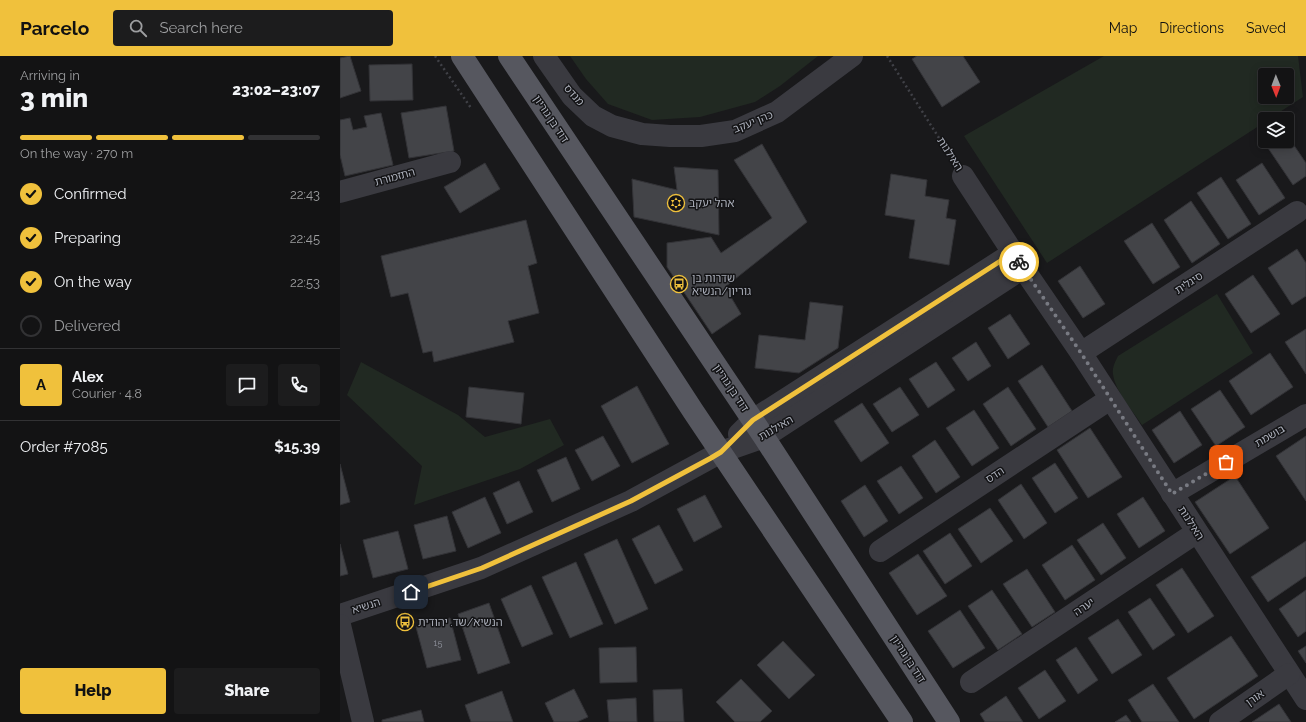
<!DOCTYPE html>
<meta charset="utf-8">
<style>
:root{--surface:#131314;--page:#1c1c1d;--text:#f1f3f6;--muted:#9d9ea0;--line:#323234;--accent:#f0c13c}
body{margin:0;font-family:Raleway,"Noto Sans Hebrew",sans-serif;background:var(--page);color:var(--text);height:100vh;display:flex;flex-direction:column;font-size:15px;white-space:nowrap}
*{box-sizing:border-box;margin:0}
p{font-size:13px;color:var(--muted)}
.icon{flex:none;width:22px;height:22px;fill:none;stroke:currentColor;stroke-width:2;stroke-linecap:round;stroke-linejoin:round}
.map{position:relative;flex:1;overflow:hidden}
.side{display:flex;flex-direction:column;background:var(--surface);width:340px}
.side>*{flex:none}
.needle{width:26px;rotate:179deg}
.controls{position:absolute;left:918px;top:12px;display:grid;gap:8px}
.controls a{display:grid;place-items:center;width:36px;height:36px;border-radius:4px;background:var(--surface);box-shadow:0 2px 10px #0003,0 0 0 1px var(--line);font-size:20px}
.pin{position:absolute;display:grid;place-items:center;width:34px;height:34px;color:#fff;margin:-17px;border-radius:8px;box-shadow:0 2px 6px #0006}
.courier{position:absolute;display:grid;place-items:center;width:40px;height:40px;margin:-20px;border:3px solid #f0c13c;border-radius:50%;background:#fff;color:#222;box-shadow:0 1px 5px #0007}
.summary em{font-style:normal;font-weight:800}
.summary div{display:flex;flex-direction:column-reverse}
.summary{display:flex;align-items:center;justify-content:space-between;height:68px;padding:0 20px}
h1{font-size:26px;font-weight:800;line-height:30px}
.bar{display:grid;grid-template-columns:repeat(4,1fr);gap:6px 4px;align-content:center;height:48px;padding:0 20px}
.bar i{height:5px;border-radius:3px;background:var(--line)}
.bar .on{background:var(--accent)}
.bar p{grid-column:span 4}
.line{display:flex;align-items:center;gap:10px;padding:0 20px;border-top:1px solid var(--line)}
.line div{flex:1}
.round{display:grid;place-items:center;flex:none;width:42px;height:42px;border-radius:4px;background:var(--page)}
ol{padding:0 20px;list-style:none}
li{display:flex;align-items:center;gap:12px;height:44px}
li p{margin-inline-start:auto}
li .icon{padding:4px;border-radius:50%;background:var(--accent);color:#111;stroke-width:4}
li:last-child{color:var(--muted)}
li i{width:22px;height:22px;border:2px solid var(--line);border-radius:50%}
.button{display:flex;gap:8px;margin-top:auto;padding:8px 20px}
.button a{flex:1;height:46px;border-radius:4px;background:var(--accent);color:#111;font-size:16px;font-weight:800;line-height:46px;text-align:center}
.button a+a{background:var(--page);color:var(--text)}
header{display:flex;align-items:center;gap:24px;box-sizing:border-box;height:56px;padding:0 20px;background:var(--accent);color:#111}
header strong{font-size:19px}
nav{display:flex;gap:22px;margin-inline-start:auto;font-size:14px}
.search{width:280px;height:36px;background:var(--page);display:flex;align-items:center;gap:10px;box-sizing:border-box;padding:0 14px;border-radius:4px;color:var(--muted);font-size:15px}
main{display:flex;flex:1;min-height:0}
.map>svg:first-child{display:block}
.green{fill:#212922;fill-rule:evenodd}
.building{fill:#434448;stroke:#333337}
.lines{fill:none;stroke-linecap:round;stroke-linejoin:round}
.path{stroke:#404147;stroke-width:2.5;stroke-dasharray:2 3;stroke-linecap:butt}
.minor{stroke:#3a3a40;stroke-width:22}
.major{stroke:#56575f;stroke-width:22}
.done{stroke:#787a82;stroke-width:4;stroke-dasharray:0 7.2}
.route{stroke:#f0c13c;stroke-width:5}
.labels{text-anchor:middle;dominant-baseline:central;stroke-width:3;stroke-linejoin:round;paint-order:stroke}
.number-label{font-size:9px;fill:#91949e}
.street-label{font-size:11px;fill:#abafba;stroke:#141416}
.poi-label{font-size:11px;fill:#abafba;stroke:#141416;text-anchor:start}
</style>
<header>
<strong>Parcelo</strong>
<div class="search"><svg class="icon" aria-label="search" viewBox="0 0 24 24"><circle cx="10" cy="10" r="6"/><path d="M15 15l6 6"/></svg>Search here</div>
<nav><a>Map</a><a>Directions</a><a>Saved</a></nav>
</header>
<main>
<section class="side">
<div class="summary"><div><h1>3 min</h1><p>Arriving in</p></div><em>23:02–23:07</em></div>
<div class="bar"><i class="on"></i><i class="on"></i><i class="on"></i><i></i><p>On the way · 270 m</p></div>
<ol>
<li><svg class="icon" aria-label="check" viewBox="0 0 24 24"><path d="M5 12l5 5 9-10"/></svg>Confirmed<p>22:43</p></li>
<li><svg class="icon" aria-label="check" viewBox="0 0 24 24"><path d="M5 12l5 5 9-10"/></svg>Preparing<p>22:45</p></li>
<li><svg class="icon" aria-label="check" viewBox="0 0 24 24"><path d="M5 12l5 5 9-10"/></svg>On the way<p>22:53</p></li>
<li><i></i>Delivered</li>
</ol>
<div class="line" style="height:72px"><b class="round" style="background:var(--accent);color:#111">A</b><div><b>Alex</b><p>Courier · 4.8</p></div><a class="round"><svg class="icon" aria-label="chat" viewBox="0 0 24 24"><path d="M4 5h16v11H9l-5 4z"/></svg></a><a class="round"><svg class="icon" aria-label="phone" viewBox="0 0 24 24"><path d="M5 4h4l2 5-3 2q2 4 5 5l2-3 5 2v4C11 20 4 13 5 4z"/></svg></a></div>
<div class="line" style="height:52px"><div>Order #7085</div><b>$15.39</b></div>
<div class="button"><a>Help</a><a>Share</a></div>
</section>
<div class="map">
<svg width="966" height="666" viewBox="0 0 966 666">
<rect width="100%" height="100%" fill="#19191b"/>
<g class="green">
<path d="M230,0H478L440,30L415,46L360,61L312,64L268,48L246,23Z"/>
<path d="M764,0H958L963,41L929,63H925V66L707,207L624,80ZM925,19H947V41H925Z"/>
<path d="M877,238L913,297L802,369C793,355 775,335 773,318C772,312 775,306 778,300Z"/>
<path d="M21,306L118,359L145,381L210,363L224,389L180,413L74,449L82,410L7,339Z"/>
</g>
<g class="building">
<path d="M10,0L21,35L0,42V2Z"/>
<path d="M577,0H623L640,26L602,51L572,3Z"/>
<path d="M72,8L73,44L30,45L29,9Z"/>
<path d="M106,50L114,95L69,102L61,57Z"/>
<path d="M41,57L53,109L5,120L0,99V64L10,62L13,74L27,71L24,60Z"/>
<path d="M947,79L966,107V120L953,129L928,92L938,85H947Z"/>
<path d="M422,88L467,166L385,231L401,258L372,278L327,211V187L371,181L381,197L432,162L394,104Z"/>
<path d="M145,107L160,133L120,157L104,131Z"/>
<path d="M922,107L945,142L919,159L896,124Z"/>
<path d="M334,111L378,114L379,179L294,161L292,123L337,134Z"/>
<path d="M551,118L587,124L585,140L609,144L606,162L616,164L609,209L569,202L575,164L545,159Z"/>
<path d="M881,121L911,168L888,183L857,137Z"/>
<path d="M851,145L880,188L852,207L824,164Z"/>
<path d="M186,164L197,207L188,210L199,257L168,265L174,286L94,306L92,295L83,297L68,237L51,241L41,200Z"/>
<path d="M812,167L840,211L813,228L784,185Z"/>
<path d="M957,193L966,207V240L952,249L928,212Z"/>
<path d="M740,210L765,248L743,262L718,225Z"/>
<path d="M913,219L940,258L911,277L885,238Z"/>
<path d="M470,246L503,250L498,292L459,317L415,312L419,279L465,284Z"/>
<path d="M670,258L690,288L668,303L648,272Z"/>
<path d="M966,273V318L945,286Z"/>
<path d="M636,286L651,310L628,325L612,302Z"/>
<path d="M930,297L953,331L911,359L889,325Z"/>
<path d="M596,306L615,334L588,352L569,323Z"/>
<path d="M702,309L732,355L708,371L678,325Z"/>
<path d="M297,330L329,388L292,407L261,350Z"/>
<path d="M129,331L184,337L181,368L126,361Z"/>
<path d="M560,331L579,359L552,376L533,348Z"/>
<path d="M668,331L696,373L671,390L643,348Z"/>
<path d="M880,334L905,371L876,390L851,353Z"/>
<path d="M522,347L549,387L521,406L494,365Z"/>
<path d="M634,354L659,392L632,410L606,372Z"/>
<path d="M840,355L862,389L834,407L812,374Z"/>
<path d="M750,372L782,421L748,442L717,394Z"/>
<path d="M263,380L280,410L252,425L235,394Z"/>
<path d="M966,380V445L936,400Z"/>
<path d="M595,384L620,421L596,437L572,400Z"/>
<path d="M226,401L240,433L212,446L197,414Z"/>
<path d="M715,407L738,442L715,457L692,422Z"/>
<path d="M0,408L10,446L0,449Z"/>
<path d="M561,410L583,442L559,458L537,425Z"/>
<path d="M895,420L929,472L890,498L855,446Z"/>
<path d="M179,425L193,456L167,468L153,437Z"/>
<path d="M681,428L707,467L684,483L658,444Z"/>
<path d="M525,429L548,465L524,481L501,445Z"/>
<path d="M365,439L382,471L354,486L337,453Z"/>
<path d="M145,441L161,477L128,492L112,456Z"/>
<path d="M803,441L825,475L799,492L777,458Z"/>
<path d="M650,452L673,485L641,507L618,473Z"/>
<path d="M107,460L116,495L83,503L74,469Z"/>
<path d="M763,467L786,502L761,519L737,484Z"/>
<path d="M319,469L343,514L315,528L292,483Z"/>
<path d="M58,475L68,513L33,522L23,484Z"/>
<path d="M610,477L632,510L605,528L583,495Z"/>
<path d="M277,483L308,553L275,568L244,498Z"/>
<path d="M966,485V520L928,546L911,521Z"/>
<path d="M0,488L8,518L0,520Z"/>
<path d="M732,489L755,524L725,544L702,509Z"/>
<path d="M578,498L607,540L577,559L549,517Z"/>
<path d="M236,506L263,568L230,582L202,521Z"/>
<path d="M842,512L874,560L848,577L816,529Z"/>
<path d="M687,513L715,556L692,571L663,528Z"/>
<path d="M191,529L213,578L182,591L161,543Z"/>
<path d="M652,534L682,578L658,594L628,550Z"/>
<path d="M966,534V575L958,581L939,553Z"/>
<path d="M810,542L835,579L813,594L788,556Z"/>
<path d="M149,547L170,607L138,618L118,558Z"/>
<path d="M620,554L645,592L613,612L588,575Z"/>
<path d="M110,562L121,604L87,612L76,571Z"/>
<path d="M778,563L802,599L772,618L748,582Z"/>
<path d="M891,580L918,620L854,663L827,622Z"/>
<path d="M443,585L475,619L449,643L417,609Z"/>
<path d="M966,590V607L958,595Z"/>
<path d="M296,591L297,626L260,627L259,592Z"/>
<path d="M736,591L758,624L738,638L716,604Z"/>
<path d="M705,614L726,645L699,663L678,632Z"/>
<path d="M401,623L432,655L420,666H395L376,646Z"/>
<path d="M813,628L839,666H802L788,644Z"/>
<path d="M234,633L248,661L237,666H214L205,647Z"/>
<path d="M342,633L344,666H314L313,634Z"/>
<path d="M162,635L173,666H131L125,649Z"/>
<path d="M666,640L683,666H645L640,658Z"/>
<path d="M296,642L297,666H269L267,644Z"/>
<path d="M939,648L951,666H912Z"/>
<path d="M81,654L84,666H42V664Z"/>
<path d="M786,659L791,666H775Z"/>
</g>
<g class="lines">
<g class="path">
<path d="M95,0L131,52"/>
<path d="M547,0L613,104"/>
</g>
<g class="minor">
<path d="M204,0L232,40L253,60L272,70L302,78L330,80H361L395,75L437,56L512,0"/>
<path d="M623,120L683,212L741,297L966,643"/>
<path d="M0,136L110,106"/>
<path d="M741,297L957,156"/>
<path d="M399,378L413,364L673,197"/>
<path d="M832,438L966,359"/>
<path d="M540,495L770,343"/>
<path d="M0,559L141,512L291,445L381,396L424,381L683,212"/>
<path d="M0,569L23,666"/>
<path d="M631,626L857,476"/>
<path d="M880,666L949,618"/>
</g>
<g class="major">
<path d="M122,0L353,355L562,666"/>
<path d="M169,0L424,381L609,666"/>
</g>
</g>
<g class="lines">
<path class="done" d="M679,206L741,297L832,438L886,406"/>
<path class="route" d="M71,536L142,512L291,445L371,402L381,396L413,364L673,197L679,206"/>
</g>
<defs>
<g id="synagogue-ring" transform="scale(0.9)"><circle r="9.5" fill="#141416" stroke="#f0c13c" stroke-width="1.5"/><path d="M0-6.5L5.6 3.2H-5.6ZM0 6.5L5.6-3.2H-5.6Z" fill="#f0c13c"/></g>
<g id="bus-ring" transform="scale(0.9)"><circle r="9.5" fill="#141416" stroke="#f0c13c" stroke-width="1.5"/><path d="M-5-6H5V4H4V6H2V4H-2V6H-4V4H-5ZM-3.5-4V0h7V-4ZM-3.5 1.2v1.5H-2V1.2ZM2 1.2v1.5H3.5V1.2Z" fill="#f0c13c"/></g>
</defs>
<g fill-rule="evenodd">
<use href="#synagogue-ring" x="336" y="147"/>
<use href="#bus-ring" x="339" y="228"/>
<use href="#bus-ring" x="65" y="566"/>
</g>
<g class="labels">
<g class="number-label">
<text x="98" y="587">15</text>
</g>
<g class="street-label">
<text transform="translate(234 39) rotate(48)">מנדס</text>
<text transform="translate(211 63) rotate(56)">דוד בן גוריון</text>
<text transform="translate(413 66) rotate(-22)">כהן יעקב</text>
<text transform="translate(610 98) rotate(57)">האילנות</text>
<text transform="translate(55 121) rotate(-15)">התזמורת</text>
<text transform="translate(849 227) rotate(-33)">סיגלית</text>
<text transform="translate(391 332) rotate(56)">דוד בן גוריון</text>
<text transform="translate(436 372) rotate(-30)">האילנות</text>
<text transform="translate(930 380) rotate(-30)">בושמת</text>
<text transform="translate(655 419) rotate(-33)">הדס</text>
<text transform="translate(851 467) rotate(57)">האילנות</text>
<text transform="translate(26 550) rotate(-18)">הנשיא</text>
<text transform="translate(744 551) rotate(-34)">יערה</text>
<text transform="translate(568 603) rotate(57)">דוד בן גוריון</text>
<text transform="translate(915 642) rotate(-35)">אורן</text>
</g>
<g class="poi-label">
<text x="349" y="147">אהל יעקב</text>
<text x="352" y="222">שדרות בן<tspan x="352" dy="13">גוריון/הנשיא</tspan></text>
<text x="78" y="566">הנשיא/שד. יהודית</text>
</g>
</g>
</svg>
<div class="controls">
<a><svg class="needle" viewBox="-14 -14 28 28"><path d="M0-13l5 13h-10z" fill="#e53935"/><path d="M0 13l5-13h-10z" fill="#9d9ea0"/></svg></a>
<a><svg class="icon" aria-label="layers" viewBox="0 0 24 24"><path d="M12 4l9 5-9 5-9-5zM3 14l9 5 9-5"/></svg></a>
</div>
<div class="pin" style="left:886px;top:406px;background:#ea580c"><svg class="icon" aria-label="bag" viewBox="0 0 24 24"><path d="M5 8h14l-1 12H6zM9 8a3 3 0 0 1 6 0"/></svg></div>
<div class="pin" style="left:71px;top:536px;background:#1f2937"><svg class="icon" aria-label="home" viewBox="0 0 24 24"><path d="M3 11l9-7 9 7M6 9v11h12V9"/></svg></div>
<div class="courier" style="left:679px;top:206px"><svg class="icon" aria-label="bike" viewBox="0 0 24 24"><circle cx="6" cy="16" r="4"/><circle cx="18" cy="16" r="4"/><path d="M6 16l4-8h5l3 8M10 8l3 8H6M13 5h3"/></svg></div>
</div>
</main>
